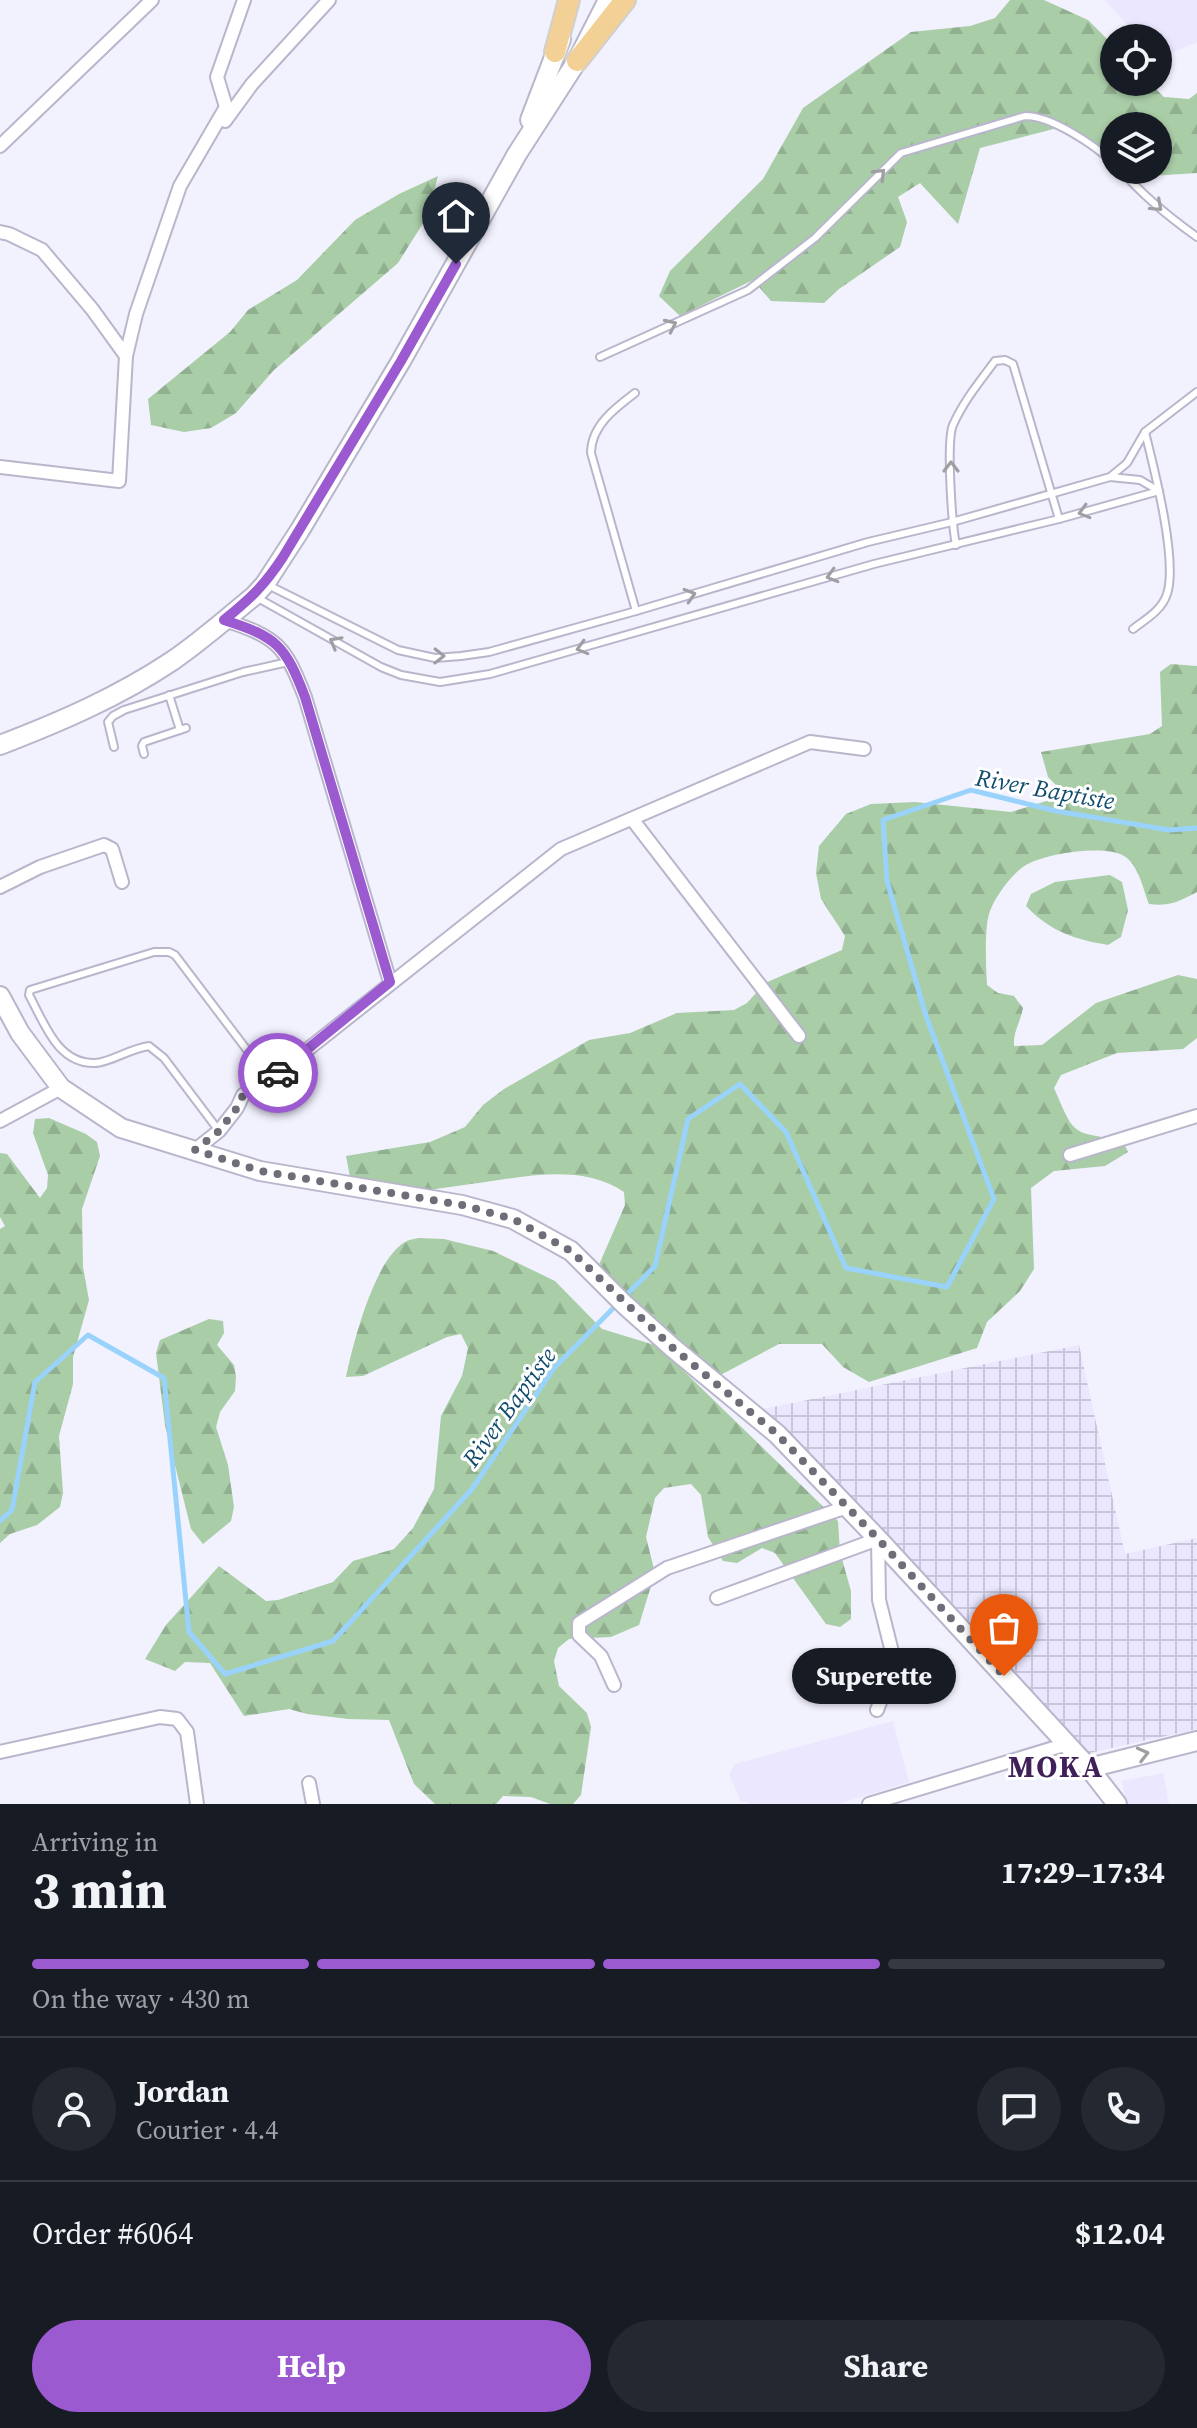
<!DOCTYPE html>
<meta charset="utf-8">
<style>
:root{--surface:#171b24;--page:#242831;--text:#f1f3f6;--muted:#9ea1a6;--line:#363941;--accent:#9b5ad0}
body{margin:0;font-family:"Source Serif 4",serif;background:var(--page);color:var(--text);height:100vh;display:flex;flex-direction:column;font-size:30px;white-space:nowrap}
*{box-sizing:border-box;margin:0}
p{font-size:26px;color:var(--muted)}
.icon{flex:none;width:44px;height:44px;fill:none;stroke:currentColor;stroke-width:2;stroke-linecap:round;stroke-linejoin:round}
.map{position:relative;height:1804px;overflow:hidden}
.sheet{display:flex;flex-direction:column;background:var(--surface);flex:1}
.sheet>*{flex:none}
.tools{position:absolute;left:1100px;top:24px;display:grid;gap:16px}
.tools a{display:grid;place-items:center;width:72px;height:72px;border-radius:50%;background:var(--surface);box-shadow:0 2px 6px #0004;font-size:40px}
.pin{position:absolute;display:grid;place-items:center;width:68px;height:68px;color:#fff;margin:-82px -34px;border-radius:50% 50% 50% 0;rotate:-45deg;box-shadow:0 0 8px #0007}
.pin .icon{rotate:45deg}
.courier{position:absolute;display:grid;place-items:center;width:80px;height:80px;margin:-40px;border:6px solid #9b5ad0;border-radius:50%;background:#fff;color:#222;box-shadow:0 2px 10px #0007}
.bubble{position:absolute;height:56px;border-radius:28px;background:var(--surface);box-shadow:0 2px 6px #0004;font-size:26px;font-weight:700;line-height:56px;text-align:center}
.overview em{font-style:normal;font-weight:700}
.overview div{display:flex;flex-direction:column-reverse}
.overview{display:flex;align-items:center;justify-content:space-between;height:136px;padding:0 32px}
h1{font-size:52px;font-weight:700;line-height:60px}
.bar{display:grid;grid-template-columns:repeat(4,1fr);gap:12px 8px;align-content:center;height:96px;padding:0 32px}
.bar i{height:10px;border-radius:6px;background:var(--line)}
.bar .on{background:var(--accent)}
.bar p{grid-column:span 4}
.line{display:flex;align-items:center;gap:20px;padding:0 32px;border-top:2px solid var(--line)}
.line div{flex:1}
.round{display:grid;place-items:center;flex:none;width:84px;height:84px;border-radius:42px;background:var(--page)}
.action{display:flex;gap:16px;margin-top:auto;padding:16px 32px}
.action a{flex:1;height:92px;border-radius:48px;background:var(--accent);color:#fff;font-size:32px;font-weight:700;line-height:92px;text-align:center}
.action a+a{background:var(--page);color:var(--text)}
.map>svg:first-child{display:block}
.built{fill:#eae7ff}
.industrial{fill:url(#industrial-grid)}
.forest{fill:url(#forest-firs)}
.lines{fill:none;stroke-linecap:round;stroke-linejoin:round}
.stream{stroke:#99d3fb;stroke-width:5}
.lane-casing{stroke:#b9b6cc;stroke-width:10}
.street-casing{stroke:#b9b6cc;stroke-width:16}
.secondary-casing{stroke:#b9b6cc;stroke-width:22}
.primary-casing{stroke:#d0d0d1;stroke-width:24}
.lane{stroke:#fff;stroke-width:6}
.street{stroke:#fff;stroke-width:12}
.secondary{stroke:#fff;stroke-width:18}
.primary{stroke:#f3d196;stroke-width:20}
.oneway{stroke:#9f9ea2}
.done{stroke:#6f6e78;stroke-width:8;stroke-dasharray:0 14.4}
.route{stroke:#9b5ad0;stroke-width:10}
.labels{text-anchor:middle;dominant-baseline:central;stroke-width:6;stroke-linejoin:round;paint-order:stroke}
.water-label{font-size:24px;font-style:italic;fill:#124c6d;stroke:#fff}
.district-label{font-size:30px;font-weight:bold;letter-spacing:2px;fill:#402059;stroke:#fff}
</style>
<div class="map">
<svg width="1197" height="1804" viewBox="0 0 1197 1804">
<defs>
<pattern id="industrial-grid" width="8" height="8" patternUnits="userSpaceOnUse" patternTransform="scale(2)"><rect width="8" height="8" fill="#eae7ff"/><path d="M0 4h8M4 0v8" fill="none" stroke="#c9c6db"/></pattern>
<pattern id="forest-firs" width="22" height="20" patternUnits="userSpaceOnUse" patternTransform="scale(2)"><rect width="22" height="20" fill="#a9cda7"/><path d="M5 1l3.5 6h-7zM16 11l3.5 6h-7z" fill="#91b090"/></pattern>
</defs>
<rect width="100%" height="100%" fill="#f2f1fe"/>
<g class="built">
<path d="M1105,0H1197V42L1158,59V38H1139Z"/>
<path d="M893,1721L909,1782L838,1804H750L748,1802H741L729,1774L735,1764Z"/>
<path d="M1163,1773L1169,1804H1129L1126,1801L1122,1781Z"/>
</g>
<path class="industrial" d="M1079,1345L1125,1554L1197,1538V1729L1085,1754L763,1409Z"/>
<g class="forest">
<path d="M1010,0H1044L1088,20L1114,46V82H1149L1164,97L1189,99L1197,93V173L1135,177L1125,170H1158V126H1114V162L1065,126L980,148L958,224L920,183L898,197L907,222L900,247L839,289L824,303L771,301L753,280L680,316L659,296L670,271L763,179L803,108L911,32L970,26L995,18Z"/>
<path d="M438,176L427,217L398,263L274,370L236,413L211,428L184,432L151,425L148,399L230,332L248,310L297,280L355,220L399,194Z"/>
<path d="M1171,664L1197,666V892C1180,901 1169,907 1149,904C1143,889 1139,865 1124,856C1104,844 1041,854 1023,867C1011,875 995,897 990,911C984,926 986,967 987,985L998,993L1014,996L1023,1008C1020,1023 1013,1032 1014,1046L1042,1045L1096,1003L1178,975L1197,979V1038L1183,1049L1117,1053L1061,1075L1054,1088C1075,1136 1070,1132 1122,1140L1128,1152L1105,1166L1054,1171L1031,1188L1034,1269L1020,1291L987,1322L977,1348L869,1382L843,1367L822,1344H779L711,1380L598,1267L625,1205L624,1192C580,1162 519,1178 471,1184C438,1189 404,1193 371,1198L351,1182L346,1156L430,1142L465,1127L483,1105L504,1089L589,1040L630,1033L677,1013L734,1010L747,1003L765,983L842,950L845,936L821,899L816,873L819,846L846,814L871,804L915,802L1011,812L1066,795L1048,777L1041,752L1150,734L1162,726L1160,672Z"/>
<path d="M1110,875L1122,882L1128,910L1121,937L1108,945C1074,939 1051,932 1026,906L1031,894L1055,882Z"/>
<path d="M49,1118L86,1134L97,1142L100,1156L82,1209L83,1267L89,1300L73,1357V1384L59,1436L63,1493L60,1507L37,1525L10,1534L0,1543V1229L5,1226L0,1217V1153L7,1154L40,1198L47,1188L48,1175L33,1133L35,1119Z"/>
<path d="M419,1238L444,1239L493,1251L555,1281L602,1329L658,1346L838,1521L840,1552L851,1591V1619L840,1627L826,1624L775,1553L762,1548L737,1563L723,1561L708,1537L701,1495L691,1484L664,1488L655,1498L646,1537L655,1573L639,1625L611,1637L569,1639L558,1648L554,1661L559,1686L587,1713L591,1727L581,1795L573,1804H550L531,1797L503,1796L496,1804H435L414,1784L389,1720L348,1719L307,1714L289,1709L244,1716L210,1663L185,1662L175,1671L145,1659L166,1625L219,1566L266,1601L278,1600L333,1582L353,1561L394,1549L413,1528L434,1489L441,1416L462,1376L468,1348L461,1334L447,1337L363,1376L346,1377C353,1344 375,1256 407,1241C411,1239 415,1239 419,1238Z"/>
<path d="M209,1319L223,1321L224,1333L217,1345L234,1365L236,1377L235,1391L220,1412L216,1427L228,1465L234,1507L231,1521L203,1544L191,1529L165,1425L156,1353L160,1340Z"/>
</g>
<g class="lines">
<path class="stream" d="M0,1521L12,1510L35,1382L88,1335L164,1378L189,1632L225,1674L333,1641L472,1489L554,1368L655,1266L688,1119L740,1084L786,1132L846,1268L947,1287L994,1199L926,1016L887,881L883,820L971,790L1056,811L1169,830L1197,828"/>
<g class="lane-casing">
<g id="lane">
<path d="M1121,170C1143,196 1169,217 1197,237"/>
<path d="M600,357L748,290L815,238L901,153L1025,116C1052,116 1094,145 1114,163"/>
<path d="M635,393C615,408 591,426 591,453L636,611"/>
<path d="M1110,477L1140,480L1159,491"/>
<path d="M956,545C952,525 946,441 953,425C963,402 980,381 995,361L1005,360L1013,364L1059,519"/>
<path d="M268,585L398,650L435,658L461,656L489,652L636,611L868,542L952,522L1110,477L1127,463L1145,432L1197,392"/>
<path d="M256,597L381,667L401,675L440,682L490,674L874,564L1059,519L1159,491"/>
<path d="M1133,629C1146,619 1162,610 1167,594C1178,561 1154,468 1145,432"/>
<path d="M169,695L180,730"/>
<path d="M114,747L108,722L113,716L124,710L243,672L288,662"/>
<path d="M144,754L142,746L144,742L186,728"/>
<path d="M219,1131L164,1058L149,1046C131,1048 109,1063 95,1063C57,1064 44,1022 29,995L30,990L154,952H169L175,955L269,1079"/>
</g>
</g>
<g class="street-casing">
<g id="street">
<path d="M225,121L252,84L329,0"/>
<path d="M0,146L152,0"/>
<path d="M0,232L9,234L42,250L92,309L126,356L119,481L0,467"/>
<path d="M126,356L136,314L180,186L226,107L217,77L244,0"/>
<path d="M224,620C277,637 285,645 305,697L390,982"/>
<path d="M632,819L799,1036"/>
<path d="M0,887L40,867L104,845L112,849L122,882"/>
<path d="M0,1121L61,1088"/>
<path d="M195,1150L219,1131L237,1108L243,1095L269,1080L561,849L810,742L864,749"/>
<path d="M1070,1155L1197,1116"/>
<path d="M717,1598L878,1539L879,1600L892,1652L891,1674L877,1710"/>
<path d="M614,1685L601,1656L579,1635V1623L667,1568L847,1507"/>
<path d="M0,1752L160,1717L177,1719L187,1732L197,1804"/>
<path d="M309,1783L313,1804"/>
<path d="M869,1804L1067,1744"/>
</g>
</g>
<g class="secondary-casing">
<g id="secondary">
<path d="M530,120L561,39"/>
<path d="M0,745C60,722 118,697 172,661C200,642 227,618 254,596L265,584L300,530L401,361L517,154L577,61L608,0"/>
<path d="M0,996L20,1033L61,1088L121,1128L260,1171L462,1205L513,1219L571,1251L625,1305L673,1348L777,1434L878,1539L1089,1768L1117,1804"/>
<path d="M1089,1768L1197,1741"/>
</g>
</g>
<g class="primary-casing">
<g id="primary">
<path d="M555,52L569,0"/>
<path d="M577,61L625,0"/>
</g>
</g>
<use href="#lane" class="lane"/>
<use href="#street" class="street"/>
<use href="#secondary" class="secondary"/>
<use href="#primary" class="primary"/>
</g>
<defs><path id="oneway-chevron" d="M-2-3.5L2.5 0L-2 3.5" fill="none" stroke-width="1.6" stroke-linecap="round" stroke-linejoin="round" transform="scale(2)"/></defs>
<g class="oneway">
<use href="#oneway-chevron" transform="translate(880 174) rotate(-45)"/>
<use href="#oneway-chevron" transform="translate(1157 206) rotate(42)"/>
<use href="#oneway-chevron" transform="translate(671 325) rotate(-25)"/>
<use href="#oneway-chevron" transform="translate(951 467) rotate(-90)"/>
<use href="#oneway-chevron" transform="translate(1084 512) rotate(164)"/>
<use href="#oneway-chevron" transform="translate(832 576) rotate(164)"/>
<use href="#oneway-chevron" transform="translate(690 595) rotate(-17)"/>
<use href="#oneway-chevron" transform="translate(335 642) rotate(-151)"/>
<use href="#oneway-chevron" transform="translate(582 648) rotate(164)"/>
<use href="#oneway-chevron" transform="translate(439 656) rotate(1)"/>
<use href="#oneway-chevron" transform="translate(1143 1754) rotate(-14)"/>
</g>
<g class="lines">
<path class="done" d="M278,1073L243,1095L237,1108L219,1131L195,1150L260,1171L462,1205L513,1219L571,1251L673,1348L777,1434L878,1539L1004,1676"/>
<path class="route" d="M278,1073L390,982L305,697C285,645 277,637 224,620C250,599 264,586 283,557L401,361L456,264"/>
</g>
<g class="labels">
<g class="water-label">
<text transform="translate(1045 789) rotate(10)">River Baptiste</text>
<text transform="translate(509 1407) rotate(-54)">River Baptiste</text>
</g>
<g class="district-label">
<text x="1056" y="1766">MOKA</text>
</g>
</g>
</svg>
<div class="tools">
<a><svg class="icon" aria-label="locate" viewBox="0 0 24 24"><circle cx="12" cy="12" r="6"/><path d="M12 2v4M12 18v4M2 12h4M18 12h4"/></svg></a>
<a><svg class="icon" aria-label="layers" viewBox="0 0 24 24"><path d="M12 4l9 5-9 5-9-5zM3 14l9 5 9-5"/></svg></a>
</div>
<div class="pin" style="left:1004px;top:1676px;background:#ea580c"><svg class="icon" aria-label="bag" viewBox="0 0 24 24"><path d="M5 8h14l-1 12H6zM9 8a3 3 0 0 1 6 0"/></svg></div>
<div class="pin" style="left:456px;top:264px;background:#1f2937"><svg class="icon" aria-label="home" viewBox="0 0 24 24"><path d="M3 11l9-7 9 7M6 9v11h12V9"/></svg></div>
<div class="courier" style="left:278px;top:1073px"><svg class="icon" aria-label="car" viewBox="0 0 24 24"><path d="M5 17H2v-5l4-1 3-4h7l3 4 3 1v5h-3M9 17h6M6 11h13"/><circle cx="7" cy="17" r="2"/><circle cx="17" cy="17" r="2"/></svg></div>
<div class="bubble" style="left:792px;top:1648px;width:164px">Superette</div>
</div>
<section class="sheet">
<div class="overview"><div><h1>3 min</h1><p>Arriving in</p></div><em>17:29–17:34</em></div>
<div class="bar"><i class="on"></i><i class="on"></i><i class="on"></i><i></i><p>On the way · 430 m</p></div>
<div class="line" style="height:144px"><a class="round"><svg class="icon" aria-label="person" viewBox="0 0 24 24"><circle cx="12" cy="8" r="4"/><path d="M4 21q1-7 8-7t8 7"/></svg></a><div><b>Jordan</b><p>Courier · 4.4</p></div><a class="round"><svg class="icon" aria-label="chat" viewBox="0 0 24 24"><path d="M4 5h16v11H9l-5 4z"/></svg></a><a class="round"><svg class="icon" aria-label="phone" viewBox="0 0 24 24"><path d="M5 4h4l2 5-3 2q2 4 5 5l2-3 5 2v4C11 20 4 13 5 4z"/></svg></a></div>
<div class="line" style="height:104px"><div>Order #6064</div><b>$12.04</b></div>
<div class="action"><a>Help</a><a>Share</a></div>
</section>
